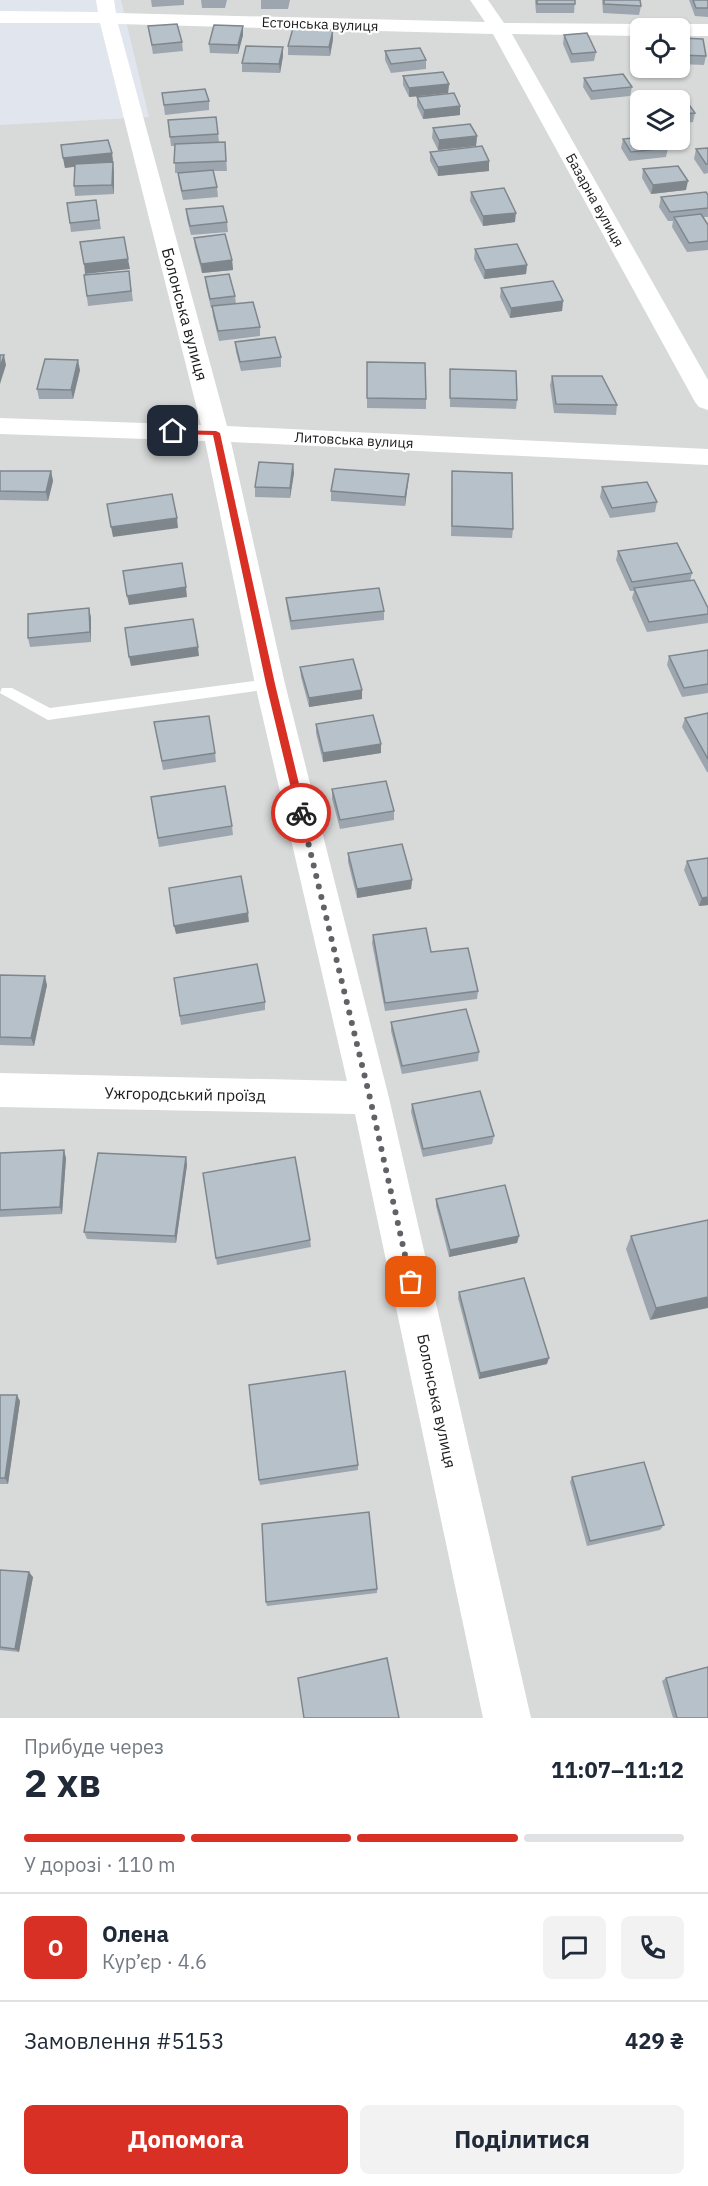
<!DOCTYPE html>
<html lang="uk">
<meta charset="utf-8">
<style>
:root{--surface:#fff;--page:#f2f2f3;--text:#1f2937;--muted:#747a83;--line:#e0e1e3;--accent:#d93025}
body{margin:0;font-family:"IBM Plex Sans",sans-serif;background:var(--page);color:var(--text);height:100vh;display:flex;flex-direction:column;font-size:22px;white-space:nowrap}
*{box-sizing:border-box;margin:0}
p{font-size:20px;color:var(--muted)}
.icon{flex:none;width:33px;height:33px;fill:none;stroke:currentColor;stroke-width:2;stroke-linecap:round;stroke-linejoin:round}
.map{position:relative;height:1718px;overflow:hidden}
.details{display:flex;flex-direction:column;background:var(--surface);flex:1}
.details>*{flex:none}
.controls{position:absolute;left:630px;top:18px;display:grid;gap:12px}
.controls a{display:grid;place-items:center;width:60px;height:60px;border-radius:9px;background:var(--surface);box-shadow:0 2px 4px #0004;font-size:30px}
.pin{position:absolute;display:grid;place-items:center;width:51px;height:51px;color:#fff;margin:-26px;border-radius:12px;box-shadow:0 3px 9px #0006}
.courier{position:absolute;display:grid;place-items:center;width:60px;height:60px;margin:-30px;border:4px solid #d93025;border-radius:50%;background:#fff;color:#222;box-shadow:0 2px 8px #0007}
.headline em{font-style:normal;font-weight:700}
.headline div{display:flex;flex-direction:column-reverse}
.headline{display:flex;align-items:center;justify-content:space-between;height:102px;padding:0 24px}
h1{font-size:39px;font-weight:700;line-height:45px}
.bar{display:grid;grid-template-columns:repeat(4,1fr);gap:9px 6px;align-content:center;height:72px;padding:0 24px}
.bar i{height:8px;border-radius:4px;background:var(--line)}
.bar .selected{background:var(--accent)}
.bar p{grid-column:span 4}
.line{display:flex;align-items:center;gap:15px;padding:0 24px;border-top:2px solid var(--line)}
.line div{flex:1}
.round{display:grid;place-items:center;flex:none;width:63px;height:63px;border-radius:9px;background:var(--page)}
.action{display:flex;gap:12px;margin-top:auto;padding:12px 24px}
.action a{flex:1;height:69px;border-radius:9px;background:var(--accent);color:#fff;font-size:24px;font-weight:700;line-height:69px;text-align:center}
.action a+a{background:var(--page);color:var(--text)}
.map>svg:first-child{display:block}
.residential{fill:#d8dada;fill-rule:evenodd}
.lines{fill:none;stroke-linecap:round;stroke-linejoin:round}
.lane{fill:#fff;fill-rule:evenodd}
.street{fill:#fff;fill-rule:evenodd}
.wall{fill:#9da6ae}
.shaded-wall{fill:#7f878d}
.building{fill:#b6c1ca;stroke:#7f878d;stroke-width:1.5}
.route{fill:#d93025}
.done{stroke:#606265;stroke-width:6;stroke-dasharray:0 10.8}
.labels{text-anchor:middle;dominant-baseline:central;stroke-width:4.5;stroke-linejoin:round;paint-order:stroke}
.far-street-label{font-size:14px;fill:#1b1b1b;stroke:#fff}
.street-label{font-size:16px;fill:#1b1b1b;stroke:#fff}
</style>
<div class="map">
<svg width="708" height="1718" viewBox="0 0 708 1718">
<rect width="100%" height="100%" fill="#e0e5ee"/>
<path class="residential" d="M121,0H708V1718H0V125L149,117ZM640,28H680V68H640ZM640,100H680V140H640Z"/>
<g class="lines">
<path class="lane" d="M270,679L275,680L277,684L275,688L270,689L48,720L0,693L2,688H12L50,708Z"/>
<g class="street">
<path d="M96,0H114L116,13L485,22L470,0H488L504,23L640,24L648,28H640V36L512,34L708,380V410L699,407L695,402L493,34L118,24L227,426L708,449V465L231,442L285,684L389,1098L531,1718H483L355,1114L0,1107V1073L347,1081L255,684L205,441L0,434V418L201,425L100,23H0V11L98,12Z"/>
<path d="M680,24H708V36H680V28H672Z"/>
</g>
</g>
<g class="wall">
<path d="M151,0H184V5L152,7Z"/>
<path d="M201,0H227L225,8H202Z"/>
<path d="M261,0H290L288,9H261Z"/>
<path d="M535,0H575L574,13H536Z"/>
<path d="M602,0H640L641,6L639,15L603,13Z"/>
<path d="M689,0H708V17L695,16Z"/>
<path d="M148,26L182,42L183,51L153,54Z"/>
<path d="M333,30V39L330,56L288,55V46Z"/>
<path d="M243,35L238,54L210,53L209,44Z"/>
<path d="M564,35L596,52L594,61L571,63L563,44Z"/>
<path d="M680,38L706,56L704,65L680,64Z"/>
<path d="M385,51L426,60V69L391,73L385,60Z"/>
<path d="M283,56L280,73L242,72V63Z"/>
<path d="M403,76L449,84L448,93L409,97L403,85Z"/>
<path d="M584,78L632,87L630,96L591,100L583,87Z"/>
<path d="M162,93L209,101V110L165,115Z"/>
<path d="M417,97L460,115L423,119L417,106Z"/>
<path d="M680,100L695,113L693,122L680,124Z"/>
<path d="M168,120L218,134L219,142H225L227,171H213L217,187L218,197L183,200L179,183L178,173L196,172L175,173V146H171Z"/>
<path d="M433,128L477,136L476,146L438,150L432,138Z"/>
<path d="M623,139L668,148L666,157L629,161L621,148Z"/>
<path d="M61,145L112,153L113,162H110L114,172V194L75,196L74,186L75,166L65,168Z"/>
<path d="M708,148V173L704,174L694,159L696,149Z"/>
<path d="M430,152L489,161V171L438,176L430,161Z"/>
<path d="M643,169L686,190L651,194L642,178Z"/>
<path d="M471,192L515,222L483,226L470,201Z"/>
<path d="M708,195V217H703L708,224V250L687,252L672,227L673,221H668L659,207L661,197Z"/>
<path d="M96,200L101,229L71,232L67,203Z"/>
<path d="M186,209L227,222L228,232L191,235L187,219Z"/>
<path d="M194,238L232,260L233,270L202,273L195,247Z"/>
<path d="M475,249L527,265L526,274L484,279L474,259Z"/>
<path d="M129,271L133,301L88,306L84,275Z"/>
<path d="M205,277L235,296L236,304L260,327V336L219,341L213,316L212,308H211L206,286Z"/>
<path d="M501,288L563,301L562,311L510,318L500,297Z"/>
<path d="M235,342L281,357V367L241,371L236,352Z"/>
<path d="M367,362L426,399V409L367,408Z"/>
<path d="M450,369L517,400L516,409L450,407Z"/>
<path d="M80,370L73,399H39L37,389Z"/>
<path d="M552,376L617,405L616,415L554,413L550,385Z"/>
<path d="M293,464L294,473L290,498L255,497V487Z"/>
<path d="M0,471H51L53,481L48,501L0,500Z"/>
<path d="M452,471L513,529L512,538L451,536Z"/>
<path d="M409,474L405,506L331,501V491Z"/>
<path d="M602,487L657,502L655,512L610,518L600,497Z"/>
<path d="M618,551L692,573L690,581L708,608V623L647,632L632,598L634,591H630L616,560Z"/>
<path d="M286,598L384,611V620L291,630L287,608Z"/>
<path d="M89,608L91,618V642L30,647L28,638Z"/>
<path d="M708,650V693L682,697L667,665L669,656Z"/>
<path d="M300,667L362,690V699L309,707L301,677Z"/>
<path d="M708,713V772H707L682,727L685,718Z"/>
<path d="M154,722L215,753L216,762L163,770Z"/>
<path d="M316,724L381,744V753L323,762L316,733Z"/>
<path d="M332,789L394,811V820L340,829L332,799Z"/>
<path d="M151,797L232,826L233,835L159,847Z"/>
<path d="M348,853L412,880L411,889L357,898L348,862Z"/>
<path d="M708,858V905L699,906L684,870L687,861Z"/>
<path d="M373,935L431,952L478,991L477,999L385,1011L372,943Z"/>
<path d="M0,975L47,985L34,1046L0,1045Z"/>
<path d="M174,978L265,1002V1010L181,1025Z"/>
<path d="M391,1022L479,1052L478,1061L402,1074L391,1031Z"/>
<path d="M412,1104L494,1136L492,1144L423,1157L411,1112Z"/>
<path d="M0,1153L66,1158L62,1214L0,1217Z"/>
<path d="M186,1157L187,1165L176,1243L87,1239L84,1232Z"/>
<path d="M436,1199L519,1236L517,1243L449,1257L436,1206Z"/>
<path d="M708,1220L650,1320L626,1249L631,1236Z"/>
<path d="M310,1240L311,1247L217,1265L216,1258Z"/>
<path d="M459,1292L547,1364L479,1379L458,1298Z"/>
<path d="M0,1395L20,1401L8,1484H0Z"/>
<path d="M358,1465V1470L260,1485L259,1480Z"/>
<path d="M572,1477L664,1525L660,1530L587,1546L570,1482Z"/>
<path d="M0,1570L33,1577L19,1652L0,1650Z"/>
<path d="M377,1589V1593L267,1606L266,1602Z"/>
<path d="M666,1678L708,1718H673L662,1681Z"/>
</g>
<g class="shaded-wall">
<path d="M243,26V35L238,54V45Z"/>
<path d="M333,30V39L330,56L329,47Z"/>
<path d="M283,47V56L280,73L279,64Z"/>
<path d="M449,84L448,93L409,97V88Z"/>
<path d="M460,106V115L423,119L424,110Z"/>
<path d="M477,136L476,146L438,150L439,140Z"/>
<path d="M112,153L113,162L65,168L63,158Z"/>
<path d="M489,161V171L438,176V167Z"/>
<path d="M113,162L114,172V194L112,185Z"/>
<path d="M688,181L686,190L651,194L653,185Z"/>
<path d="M516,213L515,222L483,226V216Z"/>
<path d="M128,259L130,269L85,274L84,264Z"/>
<path d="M232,260L233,270L202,273L201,264Z"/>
<path d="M527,265L526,274L484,279L485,270Z"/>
<path d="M563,301L562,311L510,318L511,308Z"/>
<path d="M4,355L6,365L0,384V368Z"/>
<path d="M78,360L80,370L73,399L71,390Z"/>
<path d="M293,464L294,473L290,498V488Z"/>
<path d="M51,471L53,481L48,501L46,492Z"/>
<path d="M409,474L408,484L405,506V497Z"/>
<path d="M177,518L178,528L113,537L111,527Z"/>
<path d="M186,587L187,597L129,605L127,596Z"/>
<path d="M89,608L91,618V642L90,632Z"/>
<path d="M198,647L199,656L131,666L129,657Z"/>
<path d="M362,690V699L309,707V698Z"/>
<path d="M381,744V753L323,762V753Z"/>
<path d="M412,880L411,889L357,898V889Z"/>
<path d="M708,897V905L699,906L702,898Z"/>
<path d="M248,913L249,922L176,934L174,926Z"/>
<path d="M45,976L47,985L34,1046L31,1038Z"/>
<path d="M64,1150L66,1158L62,1214L60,1207Z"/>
<path d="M186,1157L187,1165L176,1243L175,1236Z"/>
<path d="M519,1236L517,1243L449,1257L450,1250Z"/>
<path d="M708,1297V1308L650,1320L656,1308Z"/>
<path d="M549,1358L547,1364L479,1379L480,1373Z"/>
<path d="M17,1395L20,1401L8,1484L5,1478Z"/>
<path d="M29,1572L33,1577L19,1652L15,1649Z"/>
</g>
<g class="building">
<rect x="537" y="0" width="38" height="4"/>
<path d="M604,0H640L641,6L604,4Z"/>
<path d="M693,0H708V8H696Z"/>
<path d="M177,24L182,42L152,45L148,26Z"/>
<path d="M214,25L243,26L238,45L209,44Z"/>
<path d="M293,28L333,30L329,47L288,46Z"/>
<path d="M587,33L596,52L572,54L564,35Z"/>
<path d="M680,38L703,39L706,56L680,55Z"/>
<path d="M246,46L283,47L279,64L242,63Z"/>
<path d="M420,48L426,60L391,64L385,51Z"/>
<path d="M443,72L449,84L409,88L403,76Z"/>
<path d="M623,74L632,87L592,91L584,78Z"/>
<path d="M205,89L209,101L164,105L162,93Z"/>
<path d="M454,93L460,106L424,110L417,97Z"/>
<path d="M685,99L695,113L680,114V100H671Z"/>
<path d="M216,117L218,134L170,137L168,120Z"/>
<path d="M470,124L477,136L439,140L433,128Z"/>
<path d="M640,137V140H662L668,148L631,152L623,139Z"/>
<path d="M108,140L112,153L63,158L61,145Z"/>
<path d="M225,142L226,161L174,163L175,144Z"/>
<path d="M482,146L489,161L438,167L430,152Z"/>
<path d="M708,148V164H706L696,149Z"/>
<path d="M113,162L112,185L74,186L75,164Z"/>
<path d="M678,166L688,181L653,185L643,169Z"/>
<path d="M213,170L217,187L182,191L178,173Z"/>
<path d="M504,188L516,213L483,216L471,192Z"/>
<path d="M706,192L708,195V208L670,212L661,197Z"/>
<path d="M96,200L99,220L70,223L67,203Z"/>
<path d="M223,206L227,222L190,226L186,209Z"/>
<path d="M701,214L708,225V241L689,243L674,217Z"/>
<path d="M225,234L232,260L201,264L194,238Z"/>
<path d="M124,237L128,259L84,264L80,242Z"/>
<path d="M517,244L527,265L485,270L475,249Z"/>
<path d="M129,271L131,291L87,296L84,275Z"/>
<path d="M229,274L235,296L210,299L205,277Z"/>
<path d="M553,281L563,301L511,308L501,288Z"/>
<path d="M253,302L260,327L218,331L212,306Z"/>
<path d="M275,337L281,357L240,362L235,342Z"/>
<path d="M0,355H4L0,368Z"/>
<path d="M45,359L78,360L71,390L37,389Z"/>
<path d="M367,362L425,363L426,399L367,398Z"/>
<path d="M450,369L516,371L517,400L450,398Z"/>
<path d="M552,376H602L617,405L556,404Z"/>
<path d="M259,462L293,464L290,488L255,487Z"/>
<path d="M335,469L409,474L405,497L331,491Z"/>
<path d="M0,471H51L46,492L0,491Z"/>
<path d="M452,471L512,473L513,529L452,526Z"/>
<path d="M647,482L657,502L612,508L602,487Z"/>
<path d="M172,494L177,518L111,527L107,504Z"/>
<path d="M677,543L692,573L632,582L618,551Z"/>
<path d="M182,563L186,587L127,596L123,571Z"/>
<path d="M694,580L708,608V614L649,622L634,588Z"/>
<path d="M379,588L384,611L291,621L286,598Z"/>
<path d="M89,608L90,632L28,638V614Z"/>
<path d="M193,619L198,647L129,657L125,628Z"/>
<path d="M708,650V684L684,688L669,656Z"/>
<path d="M353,659L362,690L309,698L300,667Z"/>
<path d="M708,713V759L685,718Z"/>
<path d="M373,715L381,744L323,753L316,724Z"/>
<path d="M209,716L215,753L162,761L154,722Z"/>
<path d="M386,781L394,811L340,820L332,789Z"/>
<path d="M225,786L232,826L158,838L151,797Z"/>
<path d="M402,844L412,880L357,889L348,853Z"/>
<path d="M708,858V897L702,898L687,861Z"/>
<path d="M241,876L248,913L174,926L169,888Z"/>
<path d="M426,928L431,952L468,948L478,991L385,1003L373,935Z"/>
<path d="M257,964L265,1002L180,1016L174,978Z"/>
<path d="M0,975L45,976L31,1038L0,1037Z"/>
<path d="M466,1009L479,1052L402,1066L391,1022Z"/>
<path d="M480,1091L494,1136L423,1149L412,1104Z"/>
<path d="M64,1150L60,1207L0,1210V1153Z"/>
<path d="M98,1153L186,1157L175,1236L84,1232Z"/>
<path d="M295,1157L310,1240L216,1258L203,1173Z"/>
<path d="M505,1185L519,1236L450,1250L436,1199Z"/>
<path d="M708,1220V1297L656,1308L631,1236Z"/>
<path d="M524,1278L549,1358L480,1373L459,1292Z"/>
<path d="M345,1371L358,1465L259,1480L249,1385Z"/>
<path d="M0,1395H17L5,1478H0Z"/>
<path d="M644,1462L664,1525L590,1541L572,1477Z"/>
<path d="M369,1512L377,1589L266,1602L262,1524Z"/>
<path d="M0,1570L29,1572L15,1649L0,1647Z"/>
<path d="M387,1658L399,1718H304L298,1678Z"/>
<path d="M708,1667V1718H677L666,1678Z"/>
</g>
<path class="route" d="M170,430L216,431L220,433L275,684L306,813L305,816L301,817L297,813L266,684L213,435L173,434L169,431Z"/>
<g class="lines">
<path class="done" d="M301,813L370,1098L411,1282"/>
</g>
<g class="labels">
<g class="far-street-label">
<text transform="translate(320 24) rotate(2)">Естонська вулиця</text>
<text transform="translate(595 200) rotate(61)">Базарна вулиця</text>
<text transform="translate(354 440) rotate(3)">Литовська вулиця</text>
</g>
<g class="street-label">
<text transform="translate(185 314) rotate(75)">Болонська вулиця</text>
<text transform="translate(185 1094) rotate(1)">Ужгородський проїзд</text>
<text transform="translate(437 1401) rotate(78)">Болонська вулиця</text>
</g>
</g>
</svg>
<div class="controls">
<a><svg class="icon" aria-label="locate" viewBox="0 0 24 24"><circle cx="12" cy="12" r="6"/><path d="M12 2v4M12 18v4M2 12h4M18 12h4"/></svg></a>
<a><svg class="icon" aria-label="layers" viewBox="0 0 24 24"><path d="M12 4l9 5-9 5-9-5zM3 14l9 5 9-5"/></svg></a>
</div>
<div class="pin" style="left:411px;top:1282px;background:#ea580c"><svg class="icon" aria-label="bag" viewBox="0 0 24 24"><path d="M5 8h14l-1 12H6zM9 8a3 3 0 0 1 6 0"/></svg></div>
<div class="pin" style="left:173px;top:431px;background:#1f2937"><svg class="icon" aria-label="home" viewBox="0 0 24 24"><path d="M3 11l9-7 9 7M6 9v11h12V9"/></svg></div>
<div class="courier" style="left:301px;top:813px"><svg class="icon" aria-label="bike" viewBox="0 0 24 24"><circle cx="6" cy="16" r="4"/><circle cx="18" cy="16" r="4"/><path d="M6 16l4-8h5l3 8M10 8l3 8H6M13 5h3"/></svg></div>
</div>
<section class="details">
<div class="headline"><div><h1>2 хв</h1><p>Прибуде через</p></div><em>11:07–11:12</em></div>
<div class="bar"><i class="selected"></i><i class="selected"></i><i class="selected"></i><i></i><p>У дорозі · 110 m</p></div>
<div class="line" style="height:108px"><b class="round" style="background:var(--accent);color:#fff">О</b><div><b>Олена</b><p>Кур’єр · 4.6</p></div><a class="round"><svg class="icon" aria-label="chat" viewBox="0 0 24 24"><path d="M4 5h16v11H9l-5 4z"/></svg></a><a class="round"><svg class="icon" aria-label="phone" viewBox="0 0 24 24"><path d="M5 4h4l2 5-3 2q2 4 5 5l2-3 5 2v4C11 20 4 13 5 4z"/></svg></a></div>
<div class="line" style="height:78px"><div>Замовлення #5153</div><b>429 ₴</b></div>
<div class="action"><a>Допомога</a><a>Поділитися</a></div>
</section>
